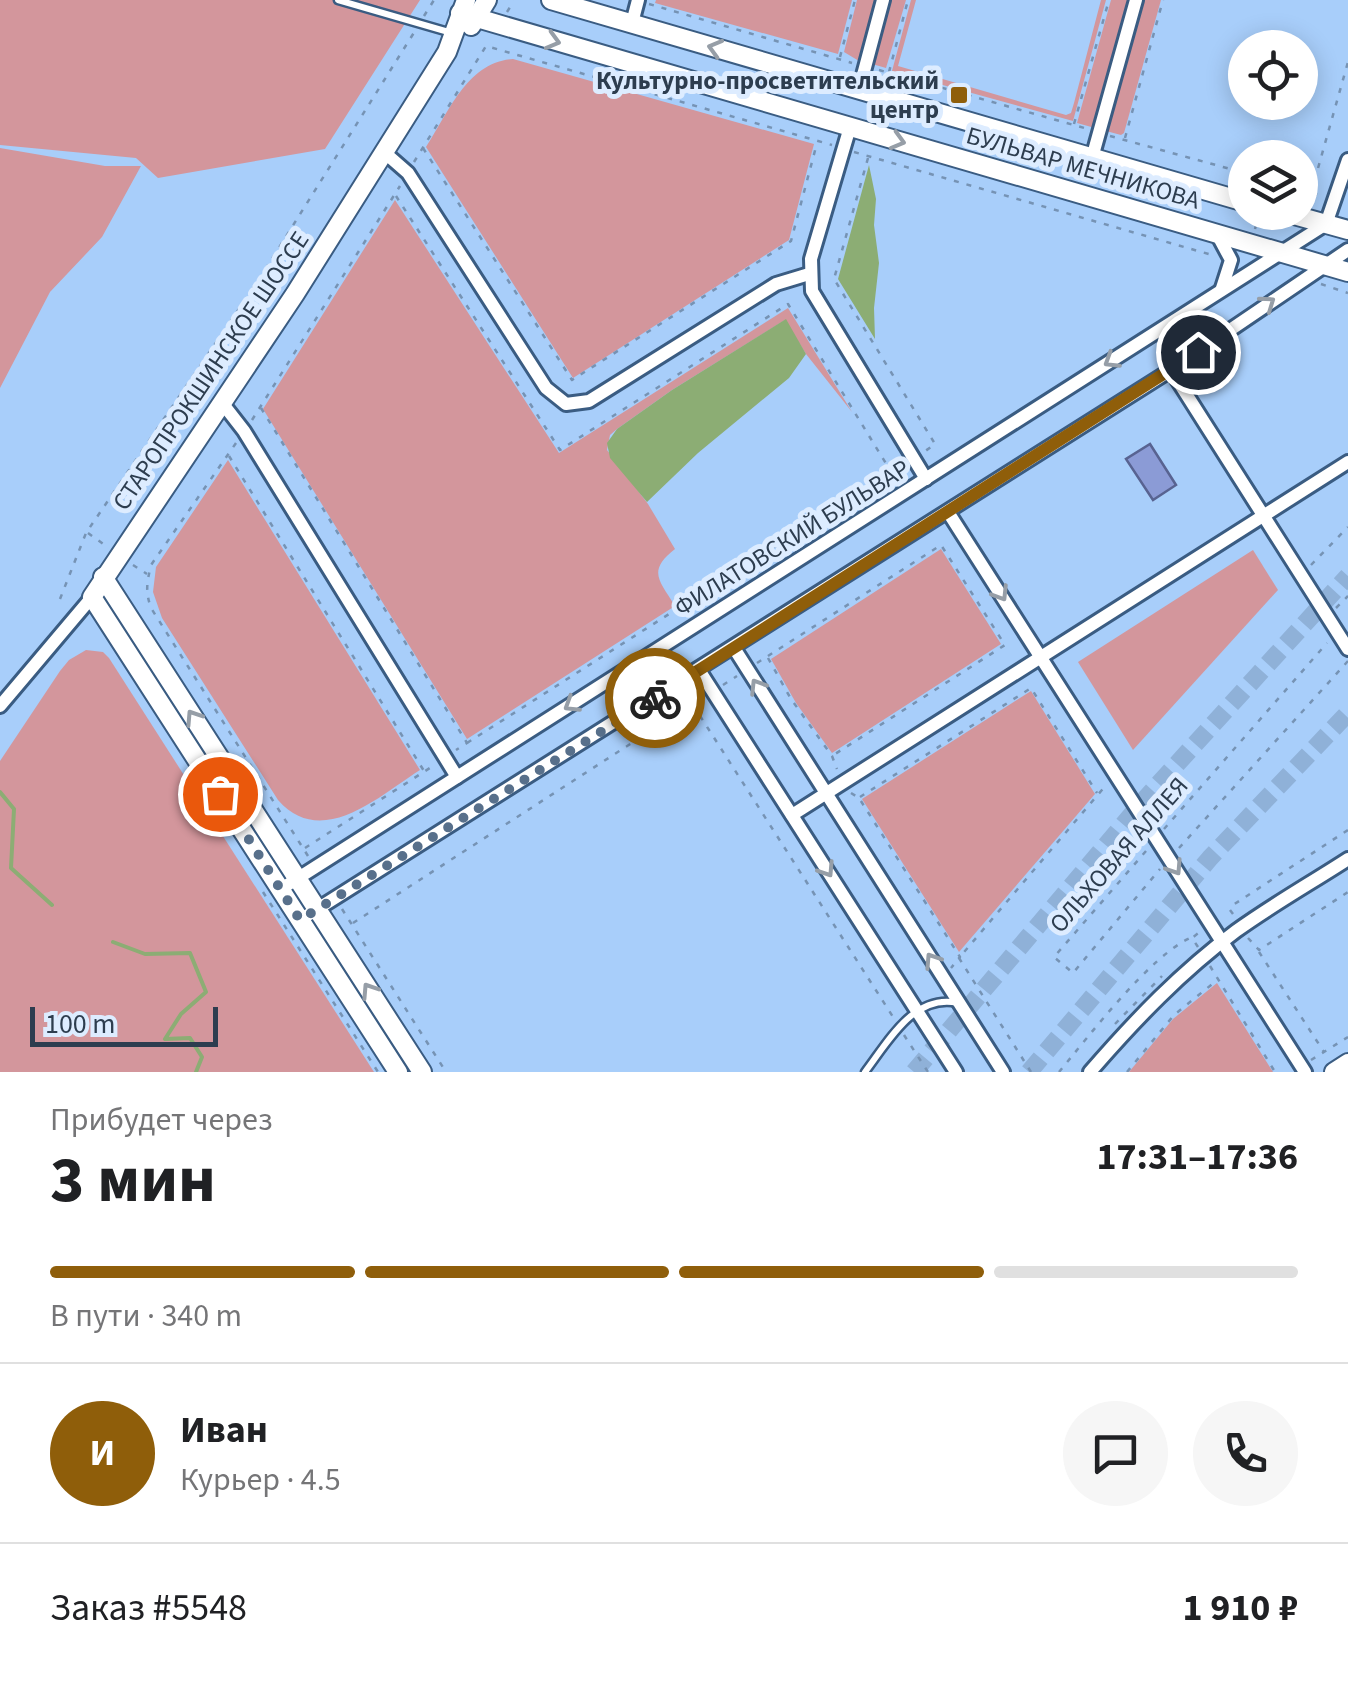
<!DOCTYPE html>
<html lang="ru">
<meta charset="utf-8">
<style>
:root{--surface:#fff;--page:#f6f6f6;--text:#202124;--muted:#757577;--line:#e0e0e0;--accent:#8f5e0a}
body{margin:0;font-family:"Source Sans 3",sans-serif;background:var(--page);color:var(--text);height:100vh;display:flex;flex-direction:column;font-size:38px;white-space:nowrap}
*{box-sizing:border-box;margin:0}
p{font-size:32px;color:var(--muted)}
.icon{flex:none;width:55px;height:55px;fill:none;stroke:currentColor;stroke-width:2;stroke-linecap:round;stroke-linejoin:round}
.map{position:relative;height:1072px;overflow:hidden}
.panel{display:flex;flex-direction:column;background:var(--surface);flex:1}
.panel>*{flex:none}
.fabs{position:absolute;left:1228px;top:30px;display:grid;gap:20px}
.fabs a{display:grid;place-items:center;width:90px;height:90px;border-radius:50%;background:var(--surface);box-shadow:0 5px 25px #0003;font-size:50px}
.scale{position:absolute;left:30px;bottom:25px;width:188px;box-sizing:border-box;padding-left:10px;border:5px solid #2d3d4f;border-top:0;font-size:28px;line-height:35px;white-space:nowrap;color:#2d3d4f;-webkit-text-stroke:8px #ddecff;paint-order:stroke}
.pin{position:absolute;display:grid;place-items:center;width:85px;height:85px;color:#fff;margin:-42px;border:5px solid #fff;border-radius:50%;box-shadow:0 2px 10px #0007}
.courier{position:absolute;display:grid;place-items:center;width:100px;height:100px;margin:-50px;border:8px solid #8f5e0a;border-radius:50%;background:#fff;color:#222;box-shadow:0 2px 12px #0007}
.overview em{font-style:normal;font-weight:700}
.overview div{display:flex;flex-direction:column-reverse}
.overview{display:flex;align-items:center;justify-content:space-between;height:170px;padding:0 50px}
h1{font-size:65px;font-weight:700;line-height:75px}
.bar{display:grid;grid-template-columns:repeat(4,1fr);gap:15px 10px;align-content:center;height:120px;padding:0 50px}
.bar i{height:12px;border-radius:8px;background:var(--line)}
.bar .selected{background:var(--accent)}
.bar p{grid-column:span 4}
.line{display:flex;align-items:center;gap:25px;padding:0 50px;border-top:2px solid var(--line)}
.line div{flex:1}
.round{display:grid;place-items:center;flex:none;width:105px;height:105px;border-radius:52px;background:var(--page)}
.map>svg:first-child{display:block}
.green{fill:#d3969c}
.water{fill:#8cad74}
.lines{fill:none;stroke-linecap:round;stroke-linejoin:round}
.stream{stroke:#8cad74;stroke-width:4}
.building{fill:#8b9bd6;stroke:#586391;stroke-width:2.5}
.secondary-tunnel{stroke:#8fb1d8;stroke-width:18;stroke-dasharray:18 9;stroke-linecap:butt}
.lane-casing{stroke:#3a5c82;stroke-width:11}
.street-casing{stroke:#3a5c82;stroke-width:18}
.secondary-casing{stroke:#3a5c82;stroke-width:22}
.path{stroke:#7693b4;stroke-width:2.5;stroke-dasharray:5 8;stroke-linecap:butt}
.lane{stroke:#fff;stroke-width:6}
.street{stroke:#fff;stroke-width:12}
.secondary{stroke:#fff;stroke-width:18}
.oneway{stroke:#969ea7}
.done{stroke:#58708b;stroke-width:10;stroke-dasharray:0 18}
.route{stroke:#8f5e0a;stroke-width:12}
.poi-dot{fill:#8f5e0a;stroke:#ddecff;stroke-width:4}
.labels{text-anchor:middle;dominant-baseline:central;stroke-width:10;stroke-linejoin:round;paint-order:stroke}
.poi-label{font-size:25px;font-weight:bold;fill:#2d3d4f;stroke:#ddecff;text-anchor:end}
.street-label{font-size:25px;fill:#2d3d4f;stroke:#ddecff}
</style>
<div class="map">
<svg width="1348" height="1072" viewBox="0 0 1348 1072">
<rect width="100%" height="100%" fill="#a8cefa"/>
<g class="green">
<path d="M0,0H420L325,149L158,178L136,158L0,145Z"/>
<path d="M656,0H852L838,54L655,3Z"/>
<path d="M857,0H875L859,61L844,52Z"/>
<path d="M888,0H906L886,68L872,64Z"/>
<path d="M911,0H916L898,66L1066,115L1071,113L1074,103L1101,0H1106L1073,121L892,71Z"/>
<path d="M1111,0H1130L1095,128L1077,123Z"/>
<path d="M1142,0H1161L1124,133L1121,135L1106,131Z"/>
<path d="M513,59L814,144L789,240L573,378L426,147C449,112 467,62 513,59Z"/>
<path d="M0,148L105,166H141L102,237L50,292L0,388Z"/>
<path d="M395,200L559,453L788,308L852,412L806,354L785,320L672,390L617,429L610,435L607,450L648,504L675,549C647,571 659,580 675,606L467,739L263,409Z"/>
<path d="M228,460L420,770C379,796 322,850 278,800L162,618L153,592L156,567Z"/>
<path d="M941,549L1001,644L832,753L796,703L771,659Z"/>
<path d="M1253,550L1278,590L1133,750L1078,662Z"/>
<path d="M86,650L103,652L109,658L374,1072H0V761L60,671L69,660Z"/>
<path d="M1031,691L1095,794L959,952L862,799Z"/>
<path d="M1217,983L1273,1072H1129L1173,1019Z"/>
</g>
<g class="water">
<path d="M869,165L876,199L874,225L879,263L874,308L875,339L838,279Z"/>
<path d="M786,319L806,354L789,378L698,453L647,502L610,458L607,443L617,429L672,390Z"/>
</g>
<g class="lines">
<g class="stream">
<path d="M0,792L14,809L11,868L52,905"/>
<path d="M113,942L145,954L190,953L206,992L181,1014L165,1039L190,1038L202,1057L196,1072"/>
</g>
</g>
<path class="building" d="M1150,444L1176,485L1153,500L1126,459Z"/>
<g class="lines">
<g class="secondary-tunnel">
<path d="M914,1072L1145,799L1348,576"/>
<path d="M1029,1072L1210,858L1348,713"/>
</g>
<g class="lane-casing">
<g id="lane">
<path d="M338,0L452,33"/>
<path d="M865,1072C888,1042 914,993 958,1003"/>
</g>
</g>
<g class="street-casing">
<g id="street">
<path d="M632,23L638,0"/>
<path d="M859,90L883,0"/>
<path d="M850,127L811,259L812,291L926,479"/>
<path d="M384,152L408,173L546,388L566,404L589,401L776,284L809,274"/>
<path d="M1092,158L1136,0"/>
<path d="M1217,234L1231,260L1222,288"/>
<path d="M1171,370L1348,649"/>
<path d="M223,404L244,431L457,777"/>
<path d="M948,512L1305,1072"/>
<path d="M734,648L1003,1072"/>
<path d="M699,670L956,1072"/>
<path d="M0,706L92,597"/>
<path d="M792,815L1348,462"/>
<path d="M281,889L1326,224L1348,160"/>
<path d="M300,920L1171,370L1348,250"/>
<path d="M1090,1072C1135,1020 1181,972 1236,931C1272,905 1311,883 1348,859"/>
</g>
</g>
<g class="secondary-casing">
<g id="secondary">
<path d="M551,0L1245,202"/>
<path d="M460,13L1348,272"/>
<path d="M471,26L487,0"/>
<path d="M1283,212L1348,230"/>
<path d="M103,577L422,1072"/>
<path d="M398,1072L92,597L295,294L447,52L466,0"/>
<path d="M1334,1072L1348,1063"/>
</g>
</g>
<g class="path">
<path d="M649,4L852,63"/>
<path d="M507,12L514,1"/>
<path d="M424,16L434,0"/>
<path d="M840,57L855,0"/>
<path d="M879,70L1088,129"/>
<path d="M889,72L908,0"/>
<path d="M1074,124L1109,0"/>
<path d="M1110,136L1245,173"/>
<path d="M1125,138L1163,0"/>
<path d="M423,148L572,380L791,241L817,143"/>
<path d="M854,152L1212,255"/>
<path d="M868,158L834,279L935,444L924,452"/>
<path d="M414,162L486,46L832,145"/>
<path d="M1300,189L1322,196"/>
<path d="M1311,193L1348,62"/>
<path d="M396,196L560,450L788,304L890,470"/>
<path d="M1255,229L1260,212"/>
<path d="M1321,284L1348,293"/>
<path d="M261,408L467,743L456,750"/>
<path d="M252,420L400,186"/>
<path d="M236,443L151,565C147,582 145,591 151,608L308,856"/>
<path d="M229,456L424,771"/>
<path d="M88,533L106,546"/>
<path d="M133,565L147,574"/>
<path d="M1311,565L1348,527"/>
<path d="M60,599L86,533L260,278L415,31"/>
<path d="M1336,608L1348,596"/>
<path d="M768,658L791,699L832,756L837,769"/>
<path d="M757,663L941,545L1005,645L832,756"/>
<path d="M723,685L737,676"/>
<path d="M686,694L895,1020"/>
<path d="M467,743L904,464"/>
<path d="M851,793L859,798L960,957L951,968"/>
<path d="M860,797L1031,688L1097,793"/>
<path d="M1164,829L1327,643"/>
<path d="M305,848L433,766"/>
<path d="M1179,848L1348,661"/>
<path d="M1146,851L1054,957L1073,973L1160,869"/>
<path d="M263,892L378,1072"/>
<path d="M342,909L446,1072"/>
<path d="M1233,914L1230,910L1233,905L1348,830"/>
<path d="M353,923L703,697"/>
<path d="M1248,938L1259,950L1348,892"/>
<path d="M1198,947L1192,938L1201,931"/>
<path d="M1259,952L1324,1052"/>
<path d="M1210,966L1275,1072"/>
<path d="M1115,1024L1162,976"/>
<path d="M904,1035L928,1072"/>
<path d="M1311,1060L1348,1037"/>
<path d="M1031,1072L959,958L1107,784"/>
<path d="M1059,1072C1089,1036 1149,957 1190,938"/>
<path d="M1127,1072L1174,1015L1216,981"/>
</g>
<use href="#lane" class="lane"/>
<use href="#street" class="street"/>
<use href="#secondary" class="secondary"/>
</g>
<defs><path id="oneway-chevron" d="M-2-3.5L2.5 0L-2 3.5" fill="none" stroke-width="1.6" stroke-linecap="round" stroke-linejoin="round" transform="scale(2.5)"/></defs>
<g class="oneway">
<use href="#oneway-chevron" transform="translate(553 41) rotate(16)"/>
<use href="#oneway-chevron" transform="translate(715 48) rotate(-164)"/>
<use href="#oneway-chevron" transform="translate(898 141) rotate(16)"/>
<use href="#oneway-chevron" transform="translate(1268 303) rotate(-35)"/>
<use href="#oneway-chevron" transform="translate(1111 361) rotate(148)"/>
<use href="#oneway-chevron" transform="translate(1001 594) rotate(58)"/>
<use href="#oneway-chevron" transform="translate(757 686) rotate(-122)"/>
<use href="#oneway-chevron" transform="translate(571 705) rotate(148)"/>
<use href="#oneway-chevron" transform="translate(193 717) rotate(-123)"/>
<use href="#oneway-chevron" transform="translate(1175 868) rotate(57)"/>
<use href="#oneway-chevron" transform="translate(827 870) rotate(57)"/>
<use href="#oneway-chevron" transform="translate(932 960) rotate(-123)"/>
<use href="#oneway-chevron" transform="translate(369 990) rotate(-123)"/>
</g>
<g class="lines">
<path class="done" d="M220,794L300,920L655,698"/>
<path class="route" d="M655,698L1198,352"/>
</g>
<rect class="poi-dot" x="949" y="85" width="20" height="20" rx="5"/>
<g class="labels">
<g class="poi-label">
<text x="939" y="81">Культурно-просветительский<tspan x="939" dy="29">центр</tspan></text>
</g>
<g class="street-label">
<text transform="translate(1083 168) rotate(16)">БУЛЬВАР МЕЧНИКОВА</text>
<text transform="translate(211 371) rotate(-56)">СТАРОПРОКШИНСКОЕ ШОССЕ</text>
<text transform="translate(792 538) rotate(-32)">ФИЛАТОВСКИЙ БУЛЬВАР</text>
<text transform="translate(1119 855) rotate(-49)">ОЛЬХОВАЯ АЛЛЕЯ</text>
</g>
</g>
</svg>
<div class="fabs">
<a><svg class="icon" aria-label="locate" viewBox="0 0 24 24"><circle cx="12" cy="12" r="6"/><path d="M12 2v4M12 18v4M2 12h4M18 12h4"/></svg></a>
<a><svg class="icon" aria-label="layers" viewBox="0 0 24 24"><path d="M12 4l9 5-9 5-9-5zM3 14l9 5 9-5"/></svg></a>
</div>
<div class="scale">100 m</div>
<div class="pin" style="left:220px;top:794px;background:#ea580c"><svg class="icon" aria-label="bag" viewBox="0 0 24 24"><path d="M5 8h14l-1 12H6zM9 8a3 3 0 0 1 6 0"/></svg></div>
<div class="pin" style="left:1198px;top:352px;background:#1f2937"><svg class="icon" aria-label="home" viewBox="0 0 24 24"><path d="M3 11l9-7 9 7M6 9v11h12V9"/></svg></div>
<div class="courier" style="left:655px;top:698px"><svg class="icon" aria-label="bike" viewBox="0 0 24 24"><circle cx="6" cy="16" r="4"/><circle cx="18" cy="16" r="4"/><path d="M6 16l4-8h5l3 8M10 8l3 8H6M13 5h3"/></svg></div>
</div>
<section class="panel">
<div class="overview"><div><h1>3 мин</h1><p>Прибудет через</p></div><em>17:31–17:36</em></div>
<div class="bar"><i class="selected"></i><i class="selected"></i><i class="selected"></i><i></i><p>В пути · 340 m</p></div>
<div class="line" style="height:180px"><b class="round" style="background:var(--accent);color:#fff">И</b><div><b>Иван</b><p>Курьер · 4.5</p></div><a class="round"><svg class="icon" aria-label="chat" viewBox="0 0 24 24"><path d="M4 5h16v11H9l-5 4z"/></svg></a><a class="round"><svg class="icon" aria-label="phone" viewBox="0 0 24 24"><path d="M5 4h4l2 5-3 2q2 4 5 5l2-3 5 2v4C11 20 4 13 5 4z"/></svg></a></div>
<div class="line" style="height:130px"><div>Заказ #5548</div><b>1 910 ₽</b></div>
</section>
